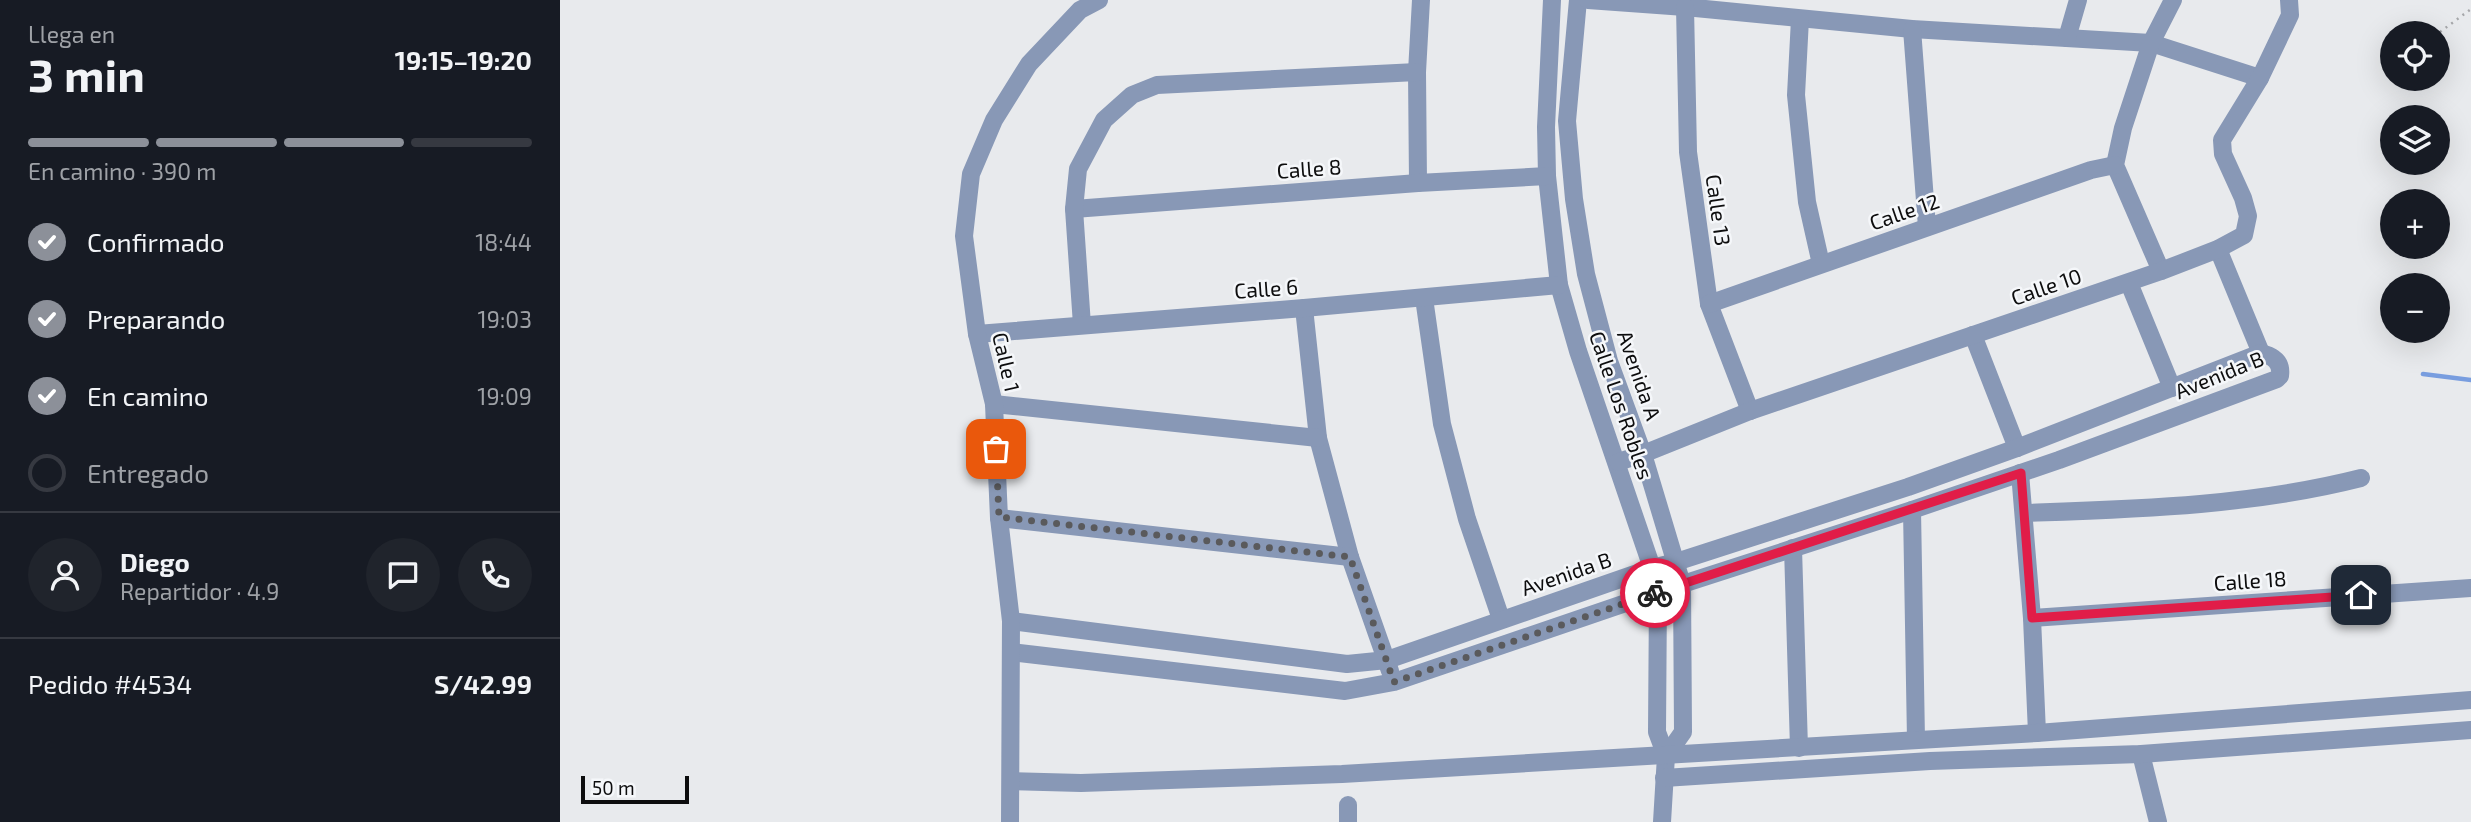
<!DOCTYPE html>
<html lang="es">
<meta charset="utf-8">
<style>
:root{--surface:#171b24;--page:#20242c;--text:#f1f3f6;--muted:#9ea1a6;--line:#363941;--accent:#8c9099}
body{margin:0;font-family:"Exo 2",sans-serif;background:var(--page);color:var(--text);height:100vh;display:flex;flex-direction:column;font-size:26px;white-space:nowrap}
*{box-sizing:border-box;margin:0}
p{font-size:23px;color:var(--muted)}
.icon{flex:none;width:38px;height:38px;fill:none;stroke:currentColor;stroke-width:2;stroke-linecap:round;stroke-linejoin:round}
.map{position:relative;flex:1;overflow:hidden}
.sheet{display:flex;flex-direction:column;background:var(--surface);width:560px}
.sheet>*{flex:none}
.tools{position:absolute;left:1820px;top:21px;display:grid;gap:14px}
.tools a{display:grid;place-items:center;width:70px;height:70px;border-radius:50%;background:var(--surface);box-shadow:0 7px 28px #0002;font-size:35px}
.scale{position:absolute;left:21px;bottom:18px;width:108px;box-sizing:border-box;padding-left:7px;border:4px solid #0d0d0e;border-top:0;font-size:19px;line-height:24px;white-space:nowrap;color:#0d0d0e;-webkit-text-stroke:5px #f5f7fa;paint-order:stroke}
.pin{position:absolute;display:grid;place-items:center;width:60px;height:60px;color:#fff;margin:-30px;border-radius:14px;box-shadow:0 4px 10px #0006}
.courier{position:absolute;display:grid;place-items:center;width:70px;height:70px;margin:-35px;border:5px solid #e11d48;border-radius:50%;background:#fff;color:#222;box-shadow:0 2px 9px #0007}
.headline em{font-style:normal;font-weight:700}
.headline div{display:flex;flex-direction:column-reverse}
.headline{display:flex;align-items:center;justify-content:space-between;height:119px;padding:0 28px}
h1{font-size:46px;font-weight:700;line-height:52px}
.bar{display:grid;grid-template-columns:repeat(4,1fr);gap:10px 7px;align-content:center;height:84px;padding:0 28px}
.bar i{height:9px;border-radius:5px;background:var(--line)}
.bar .on{background:var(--accent)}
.bar p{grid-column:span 4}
.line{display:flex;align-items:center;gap:18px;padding:0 28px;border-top:2px solid var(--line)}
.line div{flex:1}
.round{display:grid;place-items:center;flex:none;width:74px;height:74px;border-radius:37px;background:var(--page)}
ol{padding:0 28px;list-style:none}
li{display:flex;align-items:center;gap:21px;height:77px}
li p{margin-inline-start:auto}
li .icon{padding:7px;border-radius:50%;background:var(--accent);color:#fff;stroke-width:4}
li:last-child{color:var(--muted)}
li i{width:38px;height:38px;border:4px solid var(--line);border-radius:50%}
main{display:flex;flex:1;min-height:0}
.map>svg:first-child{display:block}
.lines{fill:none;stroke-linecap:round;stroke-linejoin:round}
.stream{stroke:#789ddf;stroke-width:4.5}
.path{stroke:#a6a7aa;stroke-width:2.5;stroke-dasharray:2 5;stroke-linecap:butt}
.minor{stroke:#8898b6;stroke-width:18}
.done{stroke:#5a5a5c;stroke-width:7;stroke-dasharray:0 12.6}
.route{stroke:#e11d48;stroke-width:9}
.labels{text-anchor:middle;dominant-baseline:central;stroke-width:5;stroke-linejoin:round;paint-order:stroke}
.street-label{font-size:21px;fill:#0d0d0e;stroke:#f5f7fa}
</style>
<main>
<section class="sheet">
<div class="headline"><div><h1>3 min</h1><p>Llega en</p></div><em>19:15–19:20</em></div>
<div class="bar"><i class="on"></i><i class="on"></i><i class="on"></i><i></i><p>En camino · 390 m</p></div>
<ol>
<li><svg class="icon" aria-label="check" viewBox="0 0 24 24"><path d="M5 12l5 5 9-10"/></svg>Confirmado<p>18:44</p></li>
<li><svg class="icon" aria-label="check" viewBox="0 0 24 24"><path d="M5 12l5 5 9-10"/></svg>Preparando<p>19:03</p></li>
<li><svg class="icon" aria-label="check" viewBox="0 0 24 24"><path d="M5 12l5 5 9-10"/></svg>En camino<p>19:09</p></li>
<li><i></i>Entregado</li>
</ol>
<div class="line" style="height:126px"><a class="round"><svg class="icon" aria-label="person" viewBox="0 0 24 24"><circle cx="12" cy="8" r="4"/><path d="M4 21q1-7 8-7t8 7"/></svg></a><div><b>Diego</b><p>Repartidor · 4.9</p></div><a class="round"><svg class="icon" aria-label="chat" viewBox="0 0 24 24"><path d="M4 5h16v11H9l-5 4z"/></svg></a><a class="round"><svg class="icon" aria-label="phone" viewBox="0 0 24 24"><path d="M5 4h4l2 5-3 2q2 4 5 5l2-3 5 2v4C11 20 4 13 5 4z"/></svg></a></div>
<div class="line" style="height:91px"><div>Pedido #4534</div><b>S/42.99</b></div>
</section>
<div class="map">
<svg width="1911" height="822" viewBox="0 0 1911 822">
<rect width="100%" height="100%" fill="#e8eaed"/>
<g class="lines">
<path class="stream" d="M1863,374L1911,380"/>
<path class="path" d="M1880,32L1911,9"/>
<g class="minor">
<path d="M992,0L986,127L987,176L999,285L1018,351L1092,568L1098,592L1097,732L1106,756L1102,822"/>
<path d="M1018,0L1007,121L1014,199L1026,274L1049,361L1083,454L1122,584L1123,732L1106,756"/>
<path d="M1028,0L1125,7L1352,29L1591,43L1700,78"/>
<path d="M1125,7L1128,152L1149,304L1190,411"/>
<path d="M1240,19L1236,95L1247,202L1261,264"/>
<path d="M1352,29L1367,227"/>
<path d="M1507,38L1518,0"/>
<path d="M858,183L857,72L861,0"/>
<path d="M514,209L858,183L987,176"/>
<path d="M1658,249L1701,353"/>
<path d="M1601,271L1555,165L1563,128L1591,43L1613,0"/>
<path d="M1569,283L1612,388"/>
<path d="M864,298L882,424L907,519L941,619"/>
<path d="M1149,304L1531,170L1555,165"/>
<path d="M744,308L758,438L790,557L830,671"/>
<path d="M522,325L514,209L518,169L544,120L572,95L597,85L857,72"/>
<path d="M417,334L744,308L999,285"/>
<path d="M1413,335L1457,448"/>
<path d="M434,404L758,438"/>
<path d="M1058,462L1083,454L1190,411L1601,271L1658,249L1684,235L1688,216L1683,198L1663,154L1662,140L1700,78L1730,15L1729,0"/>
<path d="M1460,473L1472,618L1477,733"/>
<path d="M1352,510L1356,740"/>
<path d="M1464,513C1577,509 1691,506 1801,478"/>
<path d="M439,518L790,557"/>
<path d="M1233,548L1239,748"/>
<path d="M1472,618L1911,588"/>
<path d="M451,621L787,664L827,660L1092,568L1116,562L1348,487L1457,448L1701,353C1713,356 1722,362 1720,376L1717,379L1499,460L1352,510L1098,592L834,682L785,691L451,652"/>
<path d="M1581,754L1598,822"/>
<path d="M1104,778L1370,761L1581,754L1911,730"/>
<path d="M451,781L521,783L782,774L1477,733L1911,700"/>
<path d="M450,822L451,621L439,518L434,404L417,334L404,236L411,174L434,120L469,64L520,10L539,0"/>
<path d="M788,822V805"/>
</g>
</g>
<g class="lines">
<path class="done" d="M436,449L439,517L790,557L834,682L1095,593"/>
<path class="route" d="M1095,593L1461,473L1472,618L1801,595"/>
</g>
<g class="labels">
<g class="street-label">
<text transform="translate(749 168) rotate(-4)">Calle 8</text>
<text transform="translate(1159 210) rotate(82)">Calle 13</text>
<text transform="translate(1344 211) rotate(-19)">Calle 12</text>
<text transform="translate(1486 286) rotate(-19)">Calle 10</text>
<text transform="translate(706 288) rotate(-4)">Calle 6</text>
<text transform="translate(447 362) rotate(77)">Calle 1</text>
<text transform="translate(1659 374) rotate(-22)">Avenida B</text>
<text transform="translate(1080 375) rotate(71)">Avenida A</text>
<text transform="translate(1062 405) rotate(71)">Calle Los Robles</text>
<text transform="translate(1006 573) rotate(-19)">Avenida B</text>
<text transform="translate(1690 580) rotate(-4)">Calle 18</text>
</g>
</g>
</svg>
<div class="tools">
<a><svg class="icon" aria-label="locate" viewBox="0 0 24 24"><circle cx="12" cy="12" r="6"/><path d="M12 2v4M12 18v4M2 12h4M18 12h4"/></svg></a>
<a><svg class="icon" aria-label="layers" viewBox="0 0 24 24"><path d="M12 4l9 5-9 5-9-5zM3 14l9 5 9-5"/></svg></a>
<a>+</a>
<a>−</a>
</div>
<div class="scale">50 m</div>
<div class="pin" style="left:436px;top:449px;background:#ea580c"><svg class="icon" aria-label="bag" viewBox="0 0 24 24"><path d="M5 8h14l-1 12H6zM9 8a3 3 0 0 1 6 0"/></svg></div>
<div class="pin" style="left:1801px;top:595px;background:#1f2937"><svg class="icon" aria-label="home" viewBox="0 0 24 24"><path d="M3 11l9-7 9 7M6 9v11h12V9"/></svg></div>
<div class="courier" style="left:1095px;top:593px"><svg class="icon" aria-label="bike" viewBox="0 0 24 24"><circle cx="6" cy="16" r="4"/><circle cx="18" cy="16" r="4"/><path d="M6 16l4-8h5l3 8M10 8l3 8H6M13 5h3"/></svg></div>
</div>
</main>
